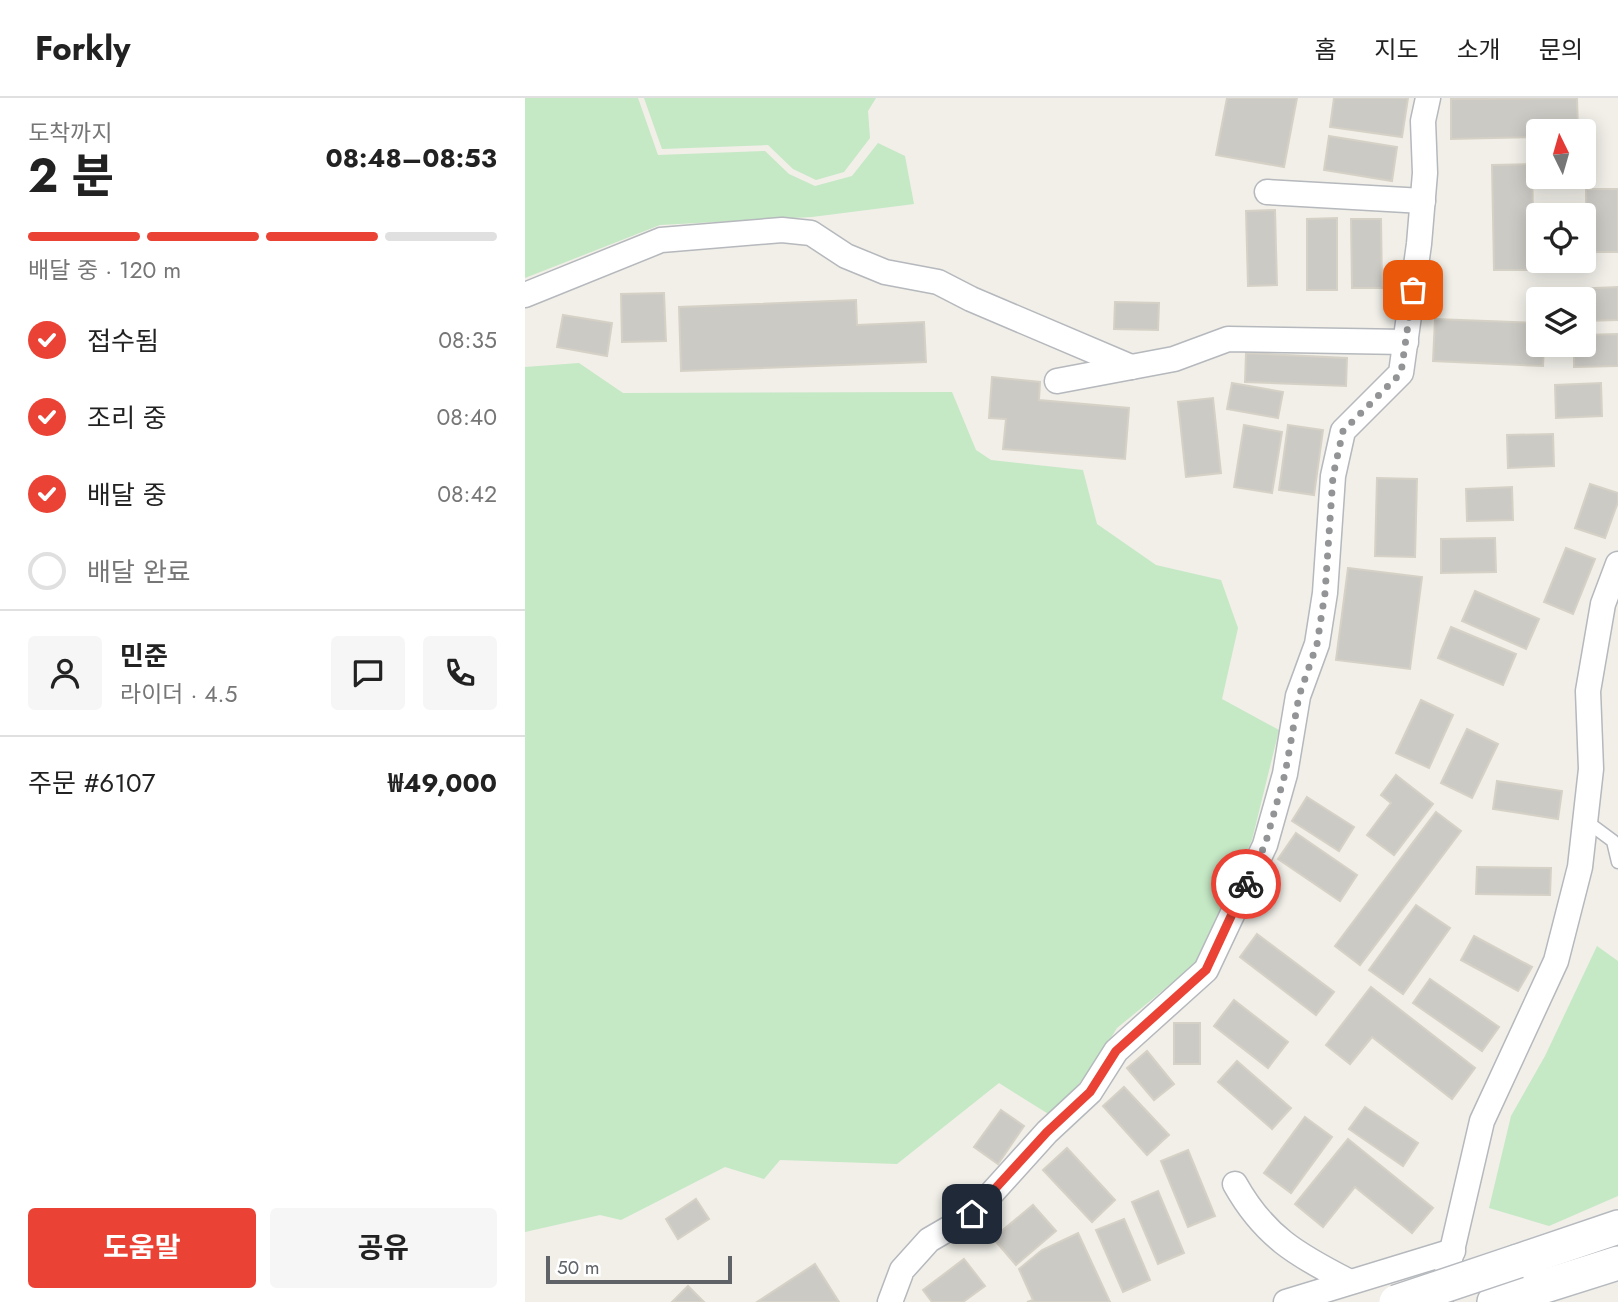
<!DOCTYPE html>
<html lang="ko">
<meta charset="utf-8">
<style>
:root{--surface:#fff;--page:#f6f6f6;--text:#222;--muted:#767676;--line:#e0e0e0;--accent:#ea4335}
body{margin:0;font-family:Jost,"Noto Sans KR",sans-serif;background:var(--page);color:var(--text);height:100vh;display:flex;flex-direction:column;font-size:26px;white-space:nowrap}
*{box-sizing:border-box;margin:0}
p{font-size:23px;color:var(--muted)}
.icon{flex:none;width:38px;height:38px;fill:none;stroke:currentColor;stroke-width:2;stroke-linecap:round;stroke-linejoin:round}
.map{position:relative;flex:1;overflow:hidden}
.details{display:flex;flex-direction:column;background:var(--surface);width:525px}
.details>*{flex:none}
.needle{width:46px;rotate:355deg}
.controls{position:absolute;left:1001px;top:21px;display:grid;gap:14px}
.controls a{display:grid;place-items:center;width:70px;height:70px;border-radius:7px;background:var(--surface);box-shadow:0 4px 18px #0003;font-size:35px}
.scale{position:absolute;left:21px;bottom:18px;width:186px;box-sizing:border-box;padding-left:7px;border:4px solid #5f6368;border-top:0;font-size:19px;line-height:24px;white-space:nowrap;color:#5f6368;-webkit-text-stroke:5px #fff;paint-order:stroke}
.pin{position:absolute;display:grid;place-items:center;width:60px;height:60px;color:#fff;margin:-30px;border-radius:14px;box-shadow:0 4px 10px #0006}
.courier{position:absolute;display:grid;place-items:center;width:70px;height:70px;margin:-35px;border:5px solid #ea4335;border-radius:50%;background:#fff;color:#222;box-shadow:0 2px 9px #0007}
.head em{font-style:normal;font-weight:700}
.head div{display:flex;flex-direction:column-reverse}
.head{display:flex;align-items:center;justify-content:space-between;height:119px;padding:0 28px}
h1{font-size:46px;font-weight:700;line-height:52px}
.bar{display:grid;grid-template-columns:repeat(4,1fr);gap:10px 7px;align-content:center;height:84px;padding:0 28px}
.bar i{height:9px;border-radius:5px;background:var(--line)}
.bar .on{background:var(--accent)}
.bar p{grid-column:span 4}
.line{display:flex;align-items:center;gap:18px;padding:0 28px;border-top:2px solid var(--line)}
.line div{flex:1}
.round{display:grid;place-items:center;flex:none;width:74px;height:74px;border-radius:7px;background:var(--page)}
ol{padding:0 28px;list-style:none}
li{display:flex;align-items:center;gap:21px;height:77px}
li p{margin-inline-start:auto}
li .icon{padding:7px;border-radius:50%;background:var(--accent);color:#fff;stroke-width:4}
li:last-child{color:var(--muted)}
li i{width:38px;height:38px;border:4px solid var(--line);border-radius:50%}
.primary-button{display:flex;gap:14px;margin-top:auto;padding:14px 28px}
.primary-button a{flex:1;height:80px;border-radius:7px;background:var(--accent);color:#fff;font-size:28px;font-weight:700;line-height:80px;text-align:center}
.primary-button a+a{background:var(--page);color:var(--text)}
header{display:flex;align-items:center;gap:42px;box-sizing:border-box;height:98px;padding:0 35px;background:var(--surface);border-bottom:2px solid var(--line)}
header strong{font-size:33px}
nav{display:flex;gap:38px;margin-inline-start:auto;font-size:24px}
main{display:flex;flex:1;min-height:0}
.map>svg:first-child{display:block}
.green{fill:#c5e8c5}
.building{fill:#cccac5;stroke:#d6d1c6;stroke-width:2}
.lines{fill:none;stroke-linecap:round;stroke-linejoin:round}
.service-casing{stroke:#b5b8bc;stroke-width:15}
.minor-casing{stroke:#b5b8bc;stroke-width:27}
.secondary-casing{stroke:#b6babf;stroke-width:36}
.service{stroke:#fff;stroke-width:12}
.minor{stroke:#fff;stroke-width:24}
.secondary{stroke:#fff;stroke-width:33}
.secondary-bridge-casing{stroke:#b6babf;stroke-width:36;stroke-linecap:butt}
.secondary-bridge{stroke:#fff;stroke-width:33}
.done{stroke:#929495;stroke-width:7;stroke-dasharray:0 12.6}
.route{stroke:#ea4335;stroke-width:9}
</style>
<header>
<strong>Forkly</strong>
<nav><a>홈</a><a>지도</a><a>소개</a><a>문의</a></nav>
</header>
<main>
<section class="details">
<div class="head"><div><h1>2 분</h1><p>도착까지</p></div><em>08:48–08:53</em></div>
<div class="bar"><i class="on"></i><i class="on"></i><i class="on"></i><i></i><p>배달 중 · 120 m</p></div>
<ol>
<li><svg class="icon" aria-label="check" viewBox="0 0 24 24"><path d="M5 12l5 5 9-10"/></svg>접수됨<p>08:35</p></li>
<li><svg class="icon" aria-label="check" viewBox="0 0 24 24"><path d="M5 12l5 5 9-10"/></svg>조리 중<p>08:40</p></li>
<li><svg class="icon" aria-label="check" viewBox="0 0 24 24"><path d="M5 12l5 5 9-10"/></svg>배달 중<p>08:42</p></li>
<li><i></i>배달 완료</li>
</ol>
<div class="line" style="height:126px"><a class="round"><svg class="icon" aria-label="person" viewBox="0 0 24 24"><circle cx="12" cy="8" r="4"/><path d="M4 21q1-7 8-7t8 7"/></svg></a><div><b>민준</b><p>라이더 · 4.5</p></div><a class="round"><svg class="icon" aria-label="chat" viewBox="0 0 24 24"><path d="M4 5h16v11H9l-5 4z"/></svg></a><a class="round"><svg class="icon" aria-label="phone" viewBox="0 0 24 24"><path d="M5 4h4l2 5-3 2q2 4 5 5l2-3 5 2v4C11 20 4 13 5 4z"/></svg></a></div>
<div class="line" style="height:91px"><div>주문 #6107</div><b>₩49,000</b></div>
<div class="primary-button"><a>도움말</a><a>공유</a></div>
</section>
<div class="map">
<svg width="1093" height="1204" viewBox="0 0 1093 1204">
<rect width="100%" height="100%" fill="#f1efe8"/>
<g class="green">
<path d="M0,0H113L133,57L240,53L264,76L290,88L327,78L353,45L380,58L389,106L287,119L135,127L0,180Z"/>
<path d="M119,0H351L343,13L345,40L319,74L291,82L268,71L243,47L137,51Z"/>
<path d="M54,265L98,295L427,294L451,352L466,362L558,372L572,426L631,467L696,482L713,530L697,601L754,632L727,742L669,867L592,930L564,975L525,1017L474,985L372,1066L255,1062L239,1081L200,1069L96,1122L75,1117L0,1134V269Z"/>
<path d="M1072,848L1093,863V1098L1024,1128L964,1110L986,1018L1020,958Z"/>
</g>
<g class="building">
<path d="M702,0H772L759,69L691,57Z"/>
<path d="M809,0H883L877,39L805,29Z"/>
<path d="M1052,0L1053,33H1013V39L926,41V1Z"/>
<path d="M804,38L872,49L867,83L799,72Z"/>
<path d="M1007,66L1009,172H969L967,67Z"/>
<path d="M1061,91H1093V154H1062Z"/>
<path d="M750,112L752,187L723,188L721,113Z"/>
<path d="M812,120V192H782V121Z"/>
<path d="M826,121H856L857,190H827Z"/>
<path d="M1093,189V222L1059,223V201H1048V191Z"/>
<path d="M139,195L141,243L97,244L96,196Z"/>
<path d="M331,202L332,227L399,224L401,264L156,273L154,209Z"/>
<path d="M590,204L634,205L633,232L589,231Z"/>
<path d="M38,217L87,225L82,258L32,249Z"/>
<path d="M910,221L1013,225V247H1019L1018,268L908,263Z"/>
<path d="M1093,236V268L1049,269V247H1059V237Z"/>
<path d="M721,255L822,260L821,288L720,284Z"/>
<path d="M467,279L515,284L514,302L604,310L600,361L478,351L481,321L464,320Z"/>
<path d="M707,285L758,294L753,320L702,311Z"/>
<path d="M1076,285L1077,318L1031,320L1030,287Z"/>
<path d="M688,300L696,375L661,379L653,304Z"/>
<path d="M719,327L757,334L747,395L709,389Z"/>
<path d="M763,327L798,332L789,397L754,392Z"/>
<path d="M1028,336L1029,368L983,370L982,337Z"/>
<path d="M852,380L892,381L890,459L850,458Z"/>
<path d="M1065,386L1093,395V404L1080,440L1050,430Z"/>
<path d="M987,389L988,422L942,423L941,391Z"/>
<path d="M970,440L971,474L916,475V441Z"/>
<path d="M1041,450L1070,461L1048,516L1019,504Z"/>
<path d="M823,470L897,479L885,571L811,562Z"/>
<path d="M950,493L1014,521L1001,551L937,523Z"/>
<path d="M926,529L991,556L978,587L913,560Z"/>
<path d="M896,602L928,617L904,670L871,655Z"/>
<path d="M942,631L973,646L947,700L916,685Z"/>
<path d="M871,677L908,706L869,757L842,737L866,705L856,697Z"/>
<path d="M972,683L1037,693L1033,721L968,711Z"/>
<path d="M782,699L829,729L814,753L767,723Z"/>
<path d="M911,714L936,733L835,867L810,848Z"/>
<path d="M771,735L832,777L815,803L753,761Z"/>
<path d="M952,769L1026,770L1025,797L951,796Z"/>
<path d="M891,807L925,830L878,896L844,872Z"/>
<path d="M732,836L809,894L791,917L715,859Z"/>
<path d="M949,838L1007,869L993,893L936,862Z"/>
<path d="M905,881L974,929L957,953L888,905Z"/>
<path d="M846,889L950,970L927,1001L847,939L825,966L801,947Z"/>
<path d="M709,902L763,944L743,970L689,928Z"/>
<rect x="649" y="925" width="26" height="41"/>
<path d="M622,953L649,986L629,1002L602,970Z"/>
<path d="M712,963L766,1010L747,1031L693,984Z"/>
<path d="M599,989L644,1037L622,1057L578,1008Z"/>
<path d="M840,1009L893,1045L878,1068L824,1031Z"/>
<path d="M476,1012L499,1028L473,1066L449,1049Z"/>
<path d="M780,1019L807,1039L766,1095L739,1075Z"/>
<path d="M823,1041L908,1110L887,1135L830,1089L798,1129L770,1106Z"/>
<path d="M542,1050L590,1102L567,1124L518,1072Z"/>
<path d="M663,1052L690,1118L663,1129L636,1063Z"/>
<path d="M633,1093L659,1155L633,1166L607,1104Z"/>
<path d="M171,1101L184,1121L153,1141L141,1121Z"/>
<path d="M508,1107L531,1133L491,1167L468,1140Z"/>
<path d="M599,1121L625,1182L598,1194L571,1132Z"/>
<path d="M553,1135L585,1204H502L508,1202L494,1171L517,1152Z"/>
<path d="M439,1161L460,1188L438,1204H407L398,1192Z"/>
<path d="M290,1166L314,1204H232Z"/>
<path d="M163,1188L179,1204H147Z"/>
</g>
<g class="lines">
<g class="service-casing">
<path id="service" d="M1061,723L1088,743L1093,764"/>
</g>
<g class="minor-casing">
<g id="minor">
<path d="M742,94L898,103"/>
<path d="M0,197L136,142L257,132L286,135L321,158L360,174L413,184L446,201L606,269"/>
<path d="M532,283L649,261L703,241L881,244"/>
<path d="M710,1086C739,1138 772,1157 823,1183"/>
<path d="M916,1200L957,1023L1031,863L1055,769L1066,671L1063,593L1078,506L1093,466"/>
<path d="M365,1204L377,1172L404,1142L447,1117L522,1034L565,994L591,953L681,872L740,747L760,676L773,598L792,546L800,495L808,378L818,333L876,275L894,146L900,75L898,23L903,0"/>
<path d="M761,1204L928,1153"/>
</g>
</g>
<g class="secondary-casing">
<g id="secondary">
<path d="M993,1163L1093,1129"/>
<path d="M969,1204L1093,1165"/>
</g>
</g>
<use href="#service" class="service"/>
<use href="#minor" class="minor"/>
<use href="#secondary" class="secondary"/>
<g class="secondary-bridge-casing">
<path id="secondary-bridge" d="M871,1204L993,1163"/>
</g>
<use href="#secondary-bridge" class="secondary-bridge"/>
</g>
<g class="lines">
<path class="done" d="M721,786L740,747L760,676L774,598L792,546L800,495L808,378L818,333L876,275L888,192"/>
<path class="route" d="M447,1116L522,1034L565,994L591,953L681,872L721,786"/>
</g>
</svg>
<div class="controls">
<a><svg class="needle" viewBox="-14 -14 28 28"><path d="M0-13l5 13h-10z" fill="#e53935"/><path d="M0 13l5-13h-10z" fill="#767676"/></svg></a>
<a><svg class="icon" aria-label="locate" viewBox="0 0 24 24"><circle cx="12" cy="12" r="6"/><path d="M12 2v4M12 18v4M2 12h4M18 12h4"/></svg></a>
<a><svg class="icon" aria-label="layers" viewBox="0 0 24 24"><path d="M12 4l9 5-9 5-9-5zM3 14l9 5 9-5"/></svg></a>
</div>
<div class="scale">50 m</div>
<div class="pin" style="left:888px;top:192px;background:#ea580c"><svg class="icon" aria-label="bag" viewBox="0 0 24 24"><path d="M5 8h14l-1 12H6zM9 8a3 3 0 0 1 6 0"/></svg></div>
<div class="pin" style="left:447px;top:1116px;background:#1f2937"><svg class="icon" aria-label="home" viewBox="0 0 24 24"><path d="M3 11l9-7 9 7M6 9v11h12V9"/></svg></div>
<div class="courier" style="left:721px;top:786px"><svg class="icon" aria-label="bike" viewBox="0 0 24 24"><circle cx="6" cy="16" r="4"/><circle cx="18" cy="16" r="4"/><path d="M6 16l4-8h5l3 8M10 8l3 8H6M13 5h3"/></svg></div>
</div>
</main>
